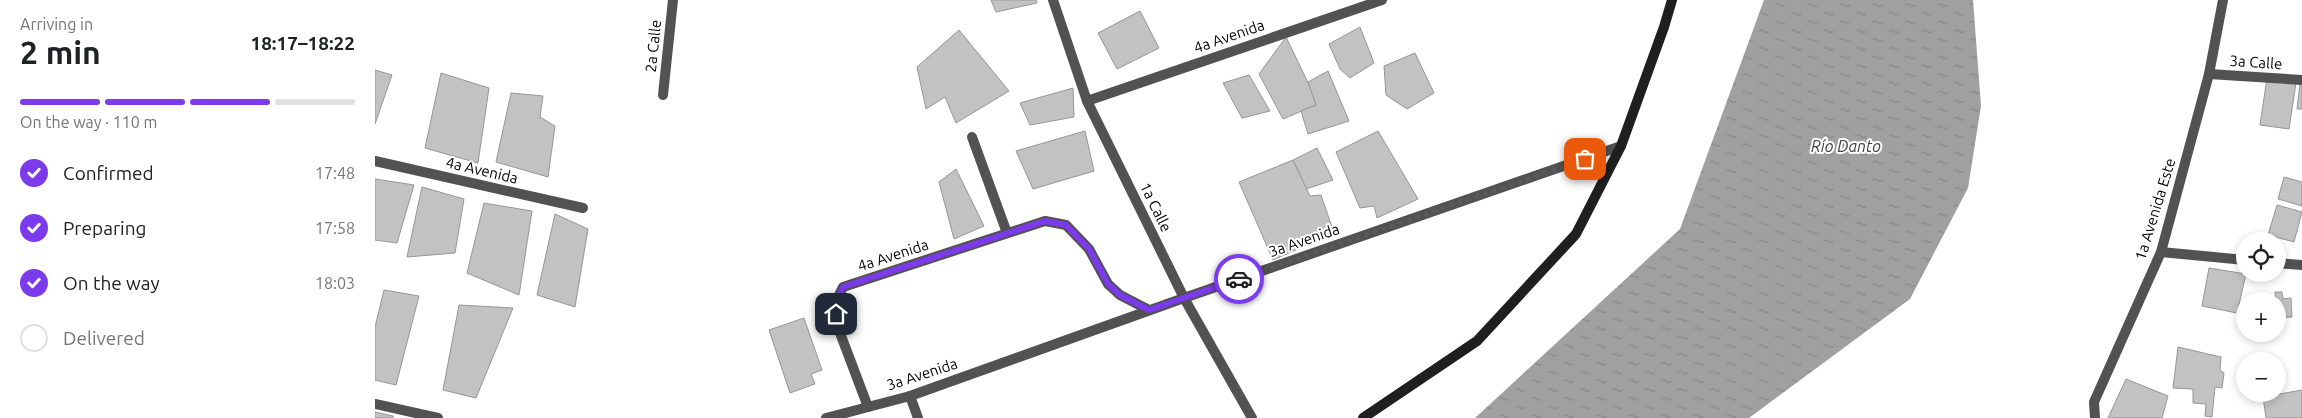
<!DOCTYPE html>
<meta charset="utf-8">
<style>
:root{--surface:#fff;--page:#f2f2f2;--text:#202124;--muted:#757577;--line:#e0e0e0;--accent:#7c3aed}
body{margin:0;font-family:Ubuntu,sans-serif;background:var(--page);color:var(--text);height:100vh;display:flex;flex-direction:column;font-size:19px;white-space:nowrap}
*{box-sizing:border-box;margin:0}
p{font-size:16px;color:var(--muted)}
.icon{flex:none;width:28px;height:28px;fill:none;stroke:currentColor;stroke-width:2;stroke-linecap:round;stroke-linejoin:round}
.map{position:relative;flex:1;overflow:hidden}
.sheet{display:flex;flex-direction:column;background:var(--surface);width:375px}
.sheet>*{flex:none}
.tools{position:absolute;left:1861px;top:232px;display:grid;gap:10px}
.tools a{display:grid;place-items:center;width:50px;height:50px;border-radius:50%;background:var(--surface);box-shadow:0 2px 8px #0003;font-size:25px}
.pin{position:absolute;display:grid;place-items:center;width:42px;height:42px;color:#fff;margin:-21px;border-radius:10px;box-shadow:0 2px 8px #0006}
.courier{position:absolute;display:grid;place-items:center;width:50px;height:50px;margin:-25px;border:4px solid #7c3aed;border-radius:50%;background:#fff;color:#222;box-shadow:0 1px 6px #0007}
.summary em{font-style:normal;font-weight:600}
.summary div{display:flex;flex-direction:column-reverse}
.summary{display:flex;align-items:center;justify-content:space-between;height:85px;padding:0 20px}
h1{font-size:32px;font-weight:600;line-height:38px}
.bar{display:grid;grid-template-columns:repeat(4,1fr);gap:8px 5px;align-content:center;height:60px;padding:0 20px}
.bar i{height:6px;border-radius:4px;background:var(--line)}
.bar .on{background:var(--accent)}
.bar p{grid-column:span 4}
ol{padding:0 20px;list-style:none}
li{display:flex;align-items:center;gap:15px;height:55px}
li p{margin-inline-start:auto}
li .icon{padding:5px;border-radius:50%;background:var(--accent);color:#fff;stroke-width:4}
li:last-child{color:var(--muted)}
li i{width:28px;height:28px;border:2px solid var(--line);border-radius:50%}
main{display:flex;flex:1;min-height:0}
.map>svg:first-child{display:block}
.water{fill:url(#water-ripples)}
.building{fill:#c2c2c2;stroke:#969696}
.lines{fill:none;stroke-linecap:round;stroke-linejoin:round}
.street{stroke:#525252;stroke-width:10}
.secondary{stroke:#1f1f1f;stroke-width:10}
.done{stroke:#595959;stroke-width:5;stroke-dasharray:0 9}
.route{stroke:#7c3aed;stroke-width:6}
.labels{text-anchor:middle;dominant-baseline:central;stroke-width:4;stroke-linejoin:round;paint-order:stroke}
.street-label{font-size:15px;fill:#000;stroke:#fff}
.water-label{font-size:16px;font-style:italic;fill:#414141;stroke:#fff}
</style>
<main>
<section class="sheet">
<div class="summary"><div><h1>2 min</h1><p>Arriving in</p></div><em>18:17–18:22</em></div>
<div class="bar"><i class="on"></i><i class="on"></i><i class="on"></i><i></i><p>On the way · 110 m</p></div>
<ol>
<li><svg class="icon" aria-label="check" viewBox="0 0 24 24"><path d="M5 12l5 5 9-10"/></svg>Confirmed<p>17:48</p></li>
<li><svg class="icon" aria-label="check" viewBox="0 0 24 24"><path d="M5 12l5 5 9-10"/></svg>Preparing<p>17:58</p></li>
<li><svg class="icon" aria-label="check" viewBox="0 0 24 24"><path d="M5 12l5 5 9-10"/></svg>On the way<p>18:03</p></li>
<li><i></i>Delivered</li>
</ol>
</section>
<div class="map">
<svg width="1927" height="418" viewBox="0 0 1927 418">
<defs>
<pattern id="water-ripples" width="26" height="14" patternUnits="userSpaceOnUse" patternTransform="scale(1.25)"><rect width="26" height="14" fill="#a0a0a0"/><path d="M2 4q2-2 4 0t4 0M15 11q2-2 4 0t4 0" fill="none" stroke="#888"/></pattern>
</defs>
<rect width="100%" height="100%" fill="#fff"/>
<path class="water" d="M1389,0H1598L1606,106L1593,188L1535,299L1374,418H1100L1305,229Z"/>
<g class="building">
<path d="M616,0H661L662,3L621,12Z"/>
<path d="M765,11L784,48L742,69L723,33Z"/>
<path d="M985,27L999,63L975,78L965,69L954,44Z"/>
<path d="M584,30L634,91L581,123L570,97L551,109L542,67Z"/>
<path d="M911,37L939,95L941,105L908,119L884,74Z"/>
<path d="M1040,53L1059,93L1032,109L1011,95L1009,66Z"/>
<path d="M0,70L17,75L0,124Z"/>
<path d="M953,71L974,121L933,134L926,111L941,105L933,82Z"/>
<path d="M66,73L114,88L103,163L50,148Z"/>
<path d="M874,75L895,111L867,118L848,83Z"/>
<path d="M1892,78L1921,83L1914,129L1885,125Z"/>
<path d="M1925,83H1927V109H1922Z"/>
<path d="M698,88L699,117L655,125L645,103Z"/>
<path d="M136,93L168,96L165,117L180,126L173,177L121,162Z"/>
<path d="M710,131L719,171L658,189L641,151Z"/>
<path d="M1003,131L1043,199L1002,218L999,206L985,208L961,152Z"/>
<path d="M942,148L958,180L931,189L918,160Z"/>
<path d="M918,160L935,196L946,195L958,230L943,240L898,260L864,182Z"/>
<path d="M581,169L609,226L579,239L564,182Z"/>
<path d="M1909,177L1927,182V206L1903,199Z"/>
<path d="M0,179L39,185L22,243L0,240Z"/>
<path d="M47,187L89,199L80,253L32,257Z"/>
<path d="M109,203L157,211L144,295L92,273Z"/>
<path d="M1902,205L1927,212L1919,242L1893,235Z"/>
<path d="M180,214L213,229L200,307L162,295Z"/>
<path d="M1834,268L1871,274L1862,313L1827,306Z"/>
<path d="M9,290L44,296L21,385L0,380V327Z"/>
<path d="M1900,292H1907L1908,299L1916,298L1917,317L1902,318V301H1894L1901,300Z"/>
<path d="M84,305L138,308L101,398L68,390Z"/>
<path d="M429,318L447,370L436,374L440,384L415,393L394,330Z"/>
<path d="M1803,347L1846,357L1845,370L1849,373L1847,388L1840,387L1837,417L1830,416L1831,404L1818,403V389L1798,388Z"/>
<path d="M1751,379L1793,396L1787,418H1733Z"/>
<path d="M1927,390V418H1891L1888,397Z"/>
<path d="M0,412L18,416V418H0Z"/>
</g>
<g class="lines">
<g class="street">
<path d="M678,0L712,101L809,298L877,418"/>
<path d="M1834,74L1927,80"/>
<path d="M288,95L298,0"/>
<path d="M712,101L1007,0"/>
<path d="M597,137L632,233"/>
<path d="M0,161L208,208"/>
<path d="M1786,252L1870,260"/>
<path d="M1902,263L1927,265"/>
<path d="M535,396L543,418"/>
<path d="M0,404L63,418"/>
<path d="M493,407L462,325L460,303L468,287L670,221L691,225L714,249L733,284L745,295L774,310"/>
<path d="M451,418L535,396L809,298L1246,146"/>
<path d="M1720,418L1719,402L1786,252L1834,74L1848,0"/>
</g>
<path class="secondary" d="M988,418L1102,341L1201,234L1246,146L1289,27L1297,0"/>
</g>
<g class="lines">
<path class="done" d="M864,279L1210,159"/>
<path class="route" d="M461,314L460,303L468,287L670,221L691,225L714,249L733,284L745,295L774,310L864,279"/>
</g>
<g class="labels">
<g class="street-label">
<text transform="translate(854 36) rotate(-19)">4a Avenida</text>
<text transform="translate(278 46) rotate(-84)">2a Calle</text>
<text transform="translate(1881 62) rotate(4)">3a Calle</text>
<text transform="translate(107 170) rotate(13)">4a Avenida</text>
<text transform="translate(781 207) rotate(64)">1a Calle</text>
<text transform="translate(1780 209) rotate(-73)">1a Avenida Este</text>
<text transform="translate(929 240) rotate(-19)">3a Avenida</text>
<text transform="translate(518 255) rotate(-18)">4a Avenida</text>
<text transform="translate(547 374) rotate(-18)">3a Avenida</text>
</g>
<g class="water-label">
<text x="1471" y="146">Río Danto</text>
</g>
</g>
</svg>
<div class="tools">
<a><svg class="icon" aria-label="locate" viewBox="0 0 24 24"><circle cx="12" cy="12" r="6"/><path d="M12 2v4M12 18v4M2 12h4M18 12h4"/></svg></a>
<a>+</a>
<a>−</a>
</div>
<div class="pin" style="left:1210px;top:159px;background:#ea580c"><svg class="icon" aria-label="bag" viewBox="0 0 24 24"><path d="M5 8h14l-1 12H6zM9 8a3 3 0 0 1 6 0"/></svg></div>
<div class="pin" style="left:461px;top:314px;background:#1f2937"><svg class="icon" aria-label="home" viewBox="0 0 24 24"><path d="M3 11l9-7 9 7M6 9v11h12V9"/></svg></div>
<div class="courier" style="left:864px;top:279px"><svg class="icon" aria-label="car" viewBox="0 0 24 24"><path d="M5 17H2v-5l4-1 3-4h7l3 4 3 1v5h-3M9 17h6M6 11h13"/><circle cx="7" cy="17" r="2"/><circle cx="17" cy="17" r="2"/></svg></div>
</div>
</main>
